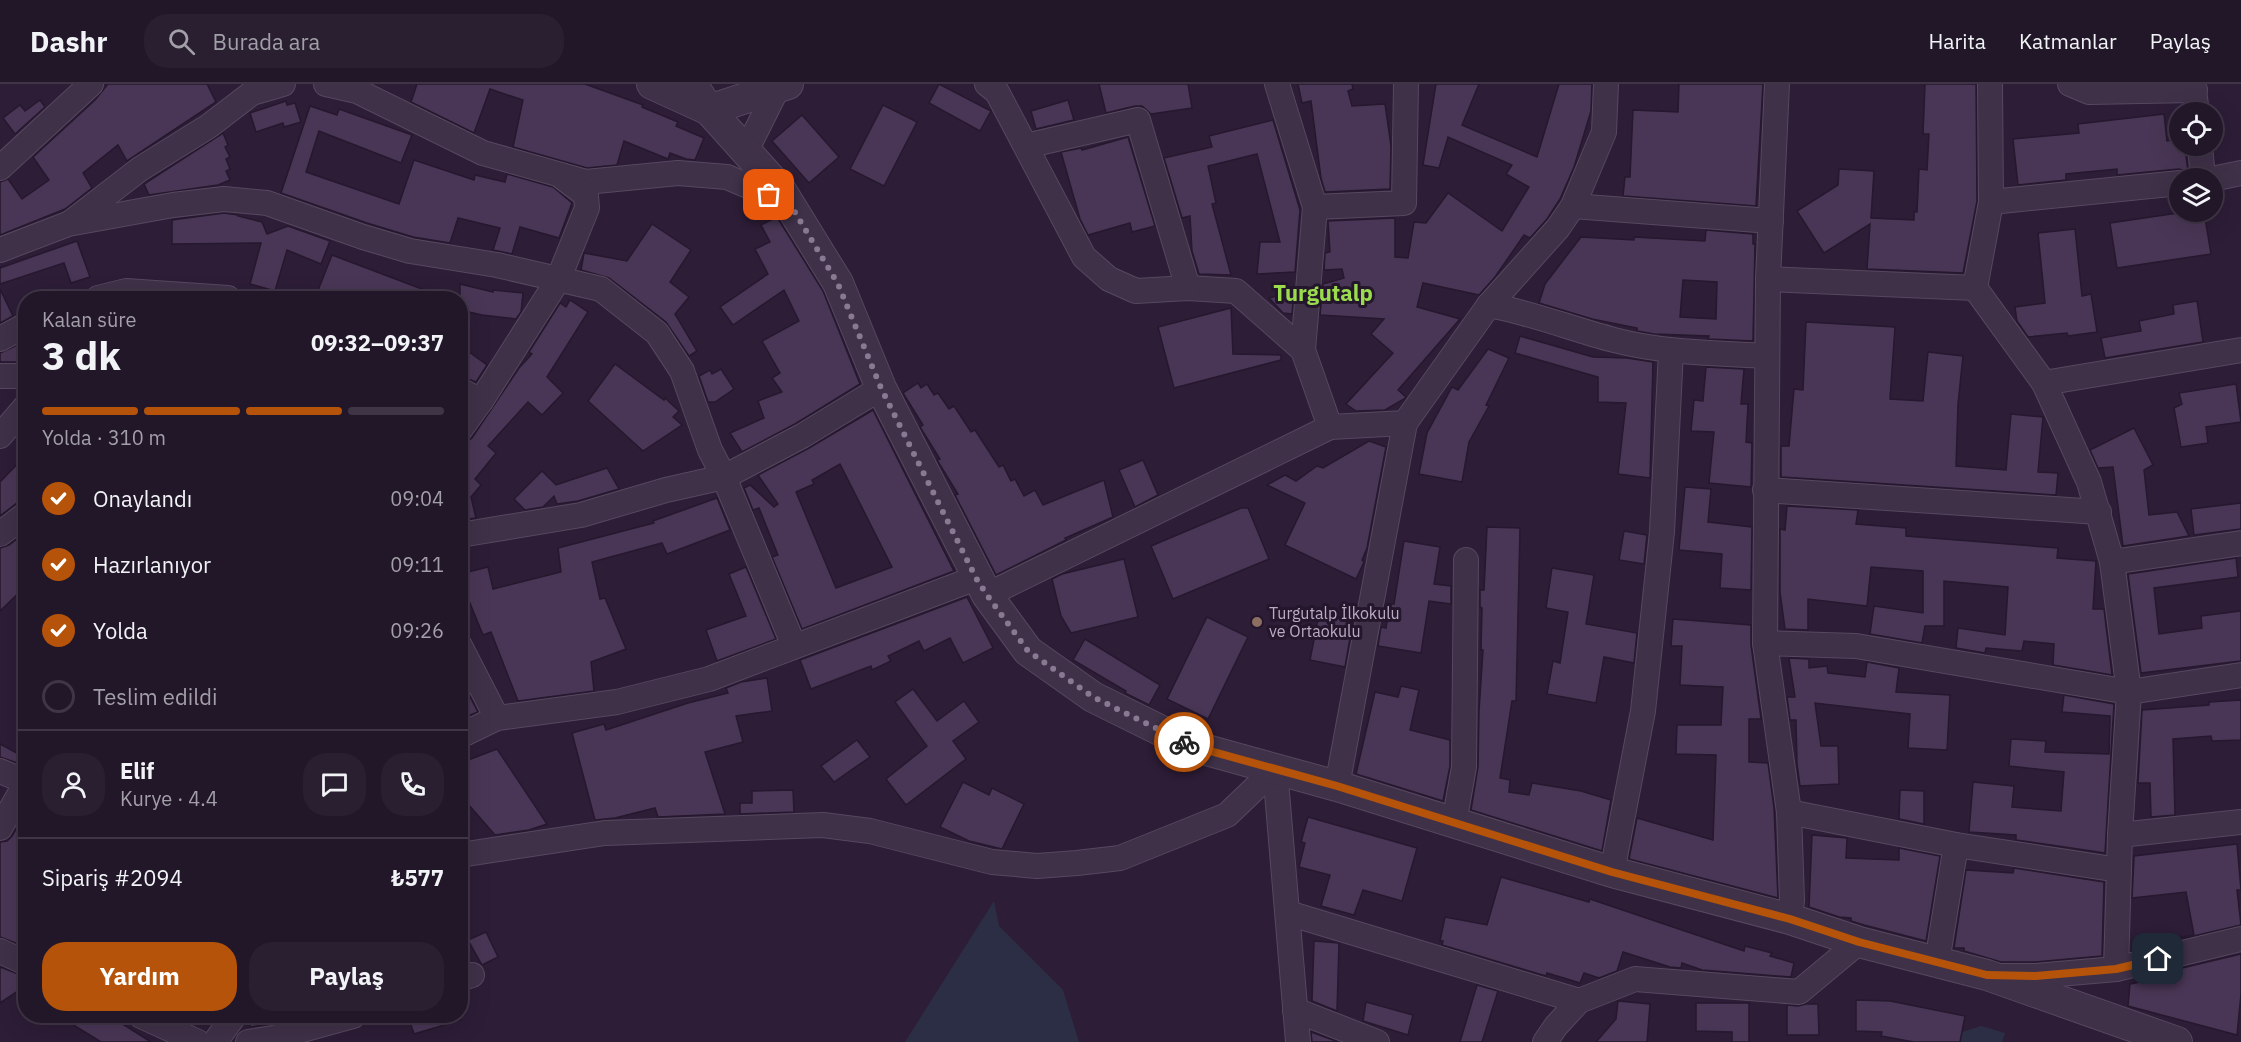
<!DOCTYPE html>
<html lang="tr">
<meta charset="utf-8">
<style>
:root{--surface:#221629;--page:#2a1f31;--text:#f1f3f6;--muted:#a29fa8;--line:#3f3546;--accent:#b45309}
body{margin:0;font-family:"IBM Plex Sans",sans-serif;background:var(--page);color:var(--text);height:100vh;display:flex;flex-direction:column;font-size:22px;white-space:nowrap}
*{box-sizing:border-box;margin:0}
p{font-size:20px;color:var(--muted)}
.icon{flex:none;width:33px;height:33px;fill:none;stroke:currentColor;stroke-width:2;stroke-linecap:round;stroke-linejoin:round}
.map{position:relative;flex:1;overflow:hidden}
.details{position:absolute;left:18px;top:207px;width:450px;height:732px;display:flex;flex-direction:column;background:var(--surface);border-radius:24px;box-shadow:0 6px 24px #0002,0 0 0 2px var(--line)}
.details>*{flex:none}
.buttons{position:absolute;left:2169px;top:18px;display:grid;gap:12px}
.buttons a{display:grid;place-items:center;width:54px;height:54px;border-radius:50%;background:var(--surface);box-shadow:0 6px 24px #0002,0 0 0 2px var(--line);font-size:30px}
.pin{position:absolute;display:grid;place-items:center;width:51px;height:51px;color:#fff;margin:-26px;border-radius:12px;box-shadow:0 3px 9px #0006}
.courier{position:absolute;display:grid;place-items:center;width:60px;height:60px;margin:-30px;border:4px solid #b45309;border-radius:50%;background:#fff;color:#222;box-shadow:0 2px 8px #0007}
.overview em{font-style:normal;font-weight:800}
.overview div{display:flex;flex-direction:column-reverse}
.overview{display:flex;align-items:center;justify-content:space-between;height:102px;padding:0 24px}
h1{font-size:39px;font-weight:800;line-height:45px}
.bar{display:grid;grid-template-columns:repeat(4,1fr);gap:9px 6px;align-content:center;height:72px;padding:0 24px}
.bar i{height:8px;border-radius:4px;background:var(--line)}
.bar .on{background:var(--accent)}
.bar p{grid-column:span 4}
.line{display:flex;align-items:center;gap:15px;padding:0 24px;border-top:2px solid var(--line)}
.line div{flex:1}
.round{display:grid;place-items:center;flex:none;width:63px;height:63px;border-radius:24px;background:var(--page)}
ol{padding:0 24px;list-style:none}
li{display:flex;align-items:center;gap:18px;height:66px}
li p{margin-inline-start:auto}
li .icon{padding:6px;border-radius:50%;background:var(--accent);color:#fff;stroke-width:4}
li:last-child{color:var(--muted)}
li i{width:33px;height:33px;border:3px solid var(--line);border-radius:50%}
.cta{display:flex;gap:12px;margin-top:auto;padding:12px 24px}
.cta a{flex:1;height:69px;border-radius:24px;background:var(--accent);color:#fff;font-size:24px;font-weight:800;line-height:69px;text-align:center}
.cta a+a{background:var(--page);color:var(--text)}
header{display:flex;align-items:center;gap:36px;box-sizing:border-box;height:84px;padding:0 30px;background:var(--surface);border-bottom:2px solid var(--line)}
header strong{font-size:28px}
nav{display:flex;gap:33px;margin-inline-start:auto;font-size:21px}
.search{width:420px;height:54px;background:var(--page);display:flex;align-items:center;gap:15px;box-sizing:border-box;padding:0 21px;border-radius:24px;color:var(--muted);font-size:22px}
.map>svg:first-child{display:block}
.green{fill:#2c2e45}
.building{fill:#493656;stroke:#26182e;stroke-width:1.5;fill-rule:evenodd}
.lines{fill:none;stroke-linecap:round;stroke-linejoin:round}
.minor-casing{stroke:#574860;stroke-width:26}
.tertiary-casing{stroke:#574860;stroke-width:32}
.minor{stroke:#3f3148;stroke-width:24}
.tertiary{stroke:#3f3148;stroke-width:30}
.done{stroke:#8a7993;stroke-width:6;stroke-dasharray:0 10.8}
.route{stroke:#b45309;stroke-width:8}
.education-dot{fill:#8d6e63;stroke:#24172c;stroke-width:2}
.labels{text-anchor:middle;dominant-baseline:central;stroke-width:6;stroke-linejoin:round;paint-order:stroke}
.poi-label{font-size:16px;fill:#bcaac5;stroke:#24172c;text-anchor:start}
.district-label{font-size:22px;font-weight:bold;fill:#9adc4e;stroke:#24172c}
</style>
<header>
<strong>Dashr</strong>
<div class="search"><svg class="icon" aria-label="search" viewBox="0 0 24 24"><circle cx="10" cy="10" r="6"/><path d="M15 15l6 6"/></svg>Burada ara</div>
<nav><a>Harita</a><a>Katmanlar</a><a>Paylaş</a></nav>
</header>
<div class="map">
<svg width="2241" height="958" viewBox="0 0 2241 958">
<rect width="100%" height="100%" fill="#2d1d37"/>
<g class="green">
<path d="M994,817L999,842L1063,906L1079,958H905Z"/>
<path d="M1981,942L2005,949L2002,958H1932Z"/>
</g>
<g class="building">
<path d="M108,0H207L216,18L127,77L118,61L83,89L92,104L65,125L0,151V98L8,95L22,115L49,96L33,73L95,16Z"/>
<path d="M417,0H585L643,21L642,23L678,38L676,42L704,54L695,76L686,75L670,69L668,75L624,57L617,81L587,84L513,63L523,16L490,5L474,49L411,18Z"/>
<path d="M939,0L991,27L980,47L929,19Z"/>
<path d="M1099,0H1188L1192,24L1151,30L1142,22H1135L1106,29Z"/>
<path d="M1298,0H1352L1353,5L1348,7L1352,22L1385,20L1391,62L1390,105L1325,108L1321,94L1311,17L1302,19Z"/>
<path d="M1436,0H1479L1462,41L1537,73L1559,0H1592L1591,27L1574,83L1560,115L1547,135L1530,154L1524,151L1495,193L1479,211L1423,199L1417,223L1460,235L1398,306L1406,313L1404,315L1385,326L1356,327L1346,320L1393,269L1371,250L1384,235L1320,231L1323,200L1344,194L1342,185L1324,186L1325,169L1330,168L1328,137L1395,134V173L1408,174L1414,138L1426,139L1448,109L1502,147L1529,103L1506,90L1512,81L1448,53L1439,84L1423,81Z"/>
<path d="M1679,0H1763L1756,122L1623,112L1625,93H1630L1633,26L1678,28Z"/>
<path d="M1925,0H1976L1977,117L1963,189L1867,185L1870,140L1824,169L1797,127L1838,101L1839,85L1874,87L1871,134L1914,136V128H1917L1919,85L1927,86L1929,50H1923Z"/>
<path d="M40,16L45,23L15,50L3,34L20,21L25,27Z"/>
<path d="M1068,16L1074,36L1036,45L1031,27Z"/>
<path d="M286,17L287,21L295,19L301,38L284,43L283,39L256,48L250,29Z"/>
<path d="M883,21L917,38L884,102L850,85Z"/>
<path d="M310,22L337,31L339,25L412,51L401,79L319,47L306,88L399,120L414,76L474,96L475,91L505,98L507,90L553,103L572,119L559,154L520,143L512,170L493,166L500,144L458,134L450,159L413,153L367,139L281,109Z"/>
<path d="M2164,30L2167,57L2180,55V62H2185L2188,88L2179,85L2117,91V85L2066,90V96L2018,101L2013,55L2079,49L2078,40Z"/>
<path d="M802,31L839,73L809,99L772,57Z"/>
<path d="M1273,36L1300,126L1295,188L1257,190L1260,158H1280L1257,70L1208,82L1216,119L1212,120L1231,191L1199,190L1192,167L1190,132L1182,134L1164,74L1212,63L1209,52Z"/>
<path d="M223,49L228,61L225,63L230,73L226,75L230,85L226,87L230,96L218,101L149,111L144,100Z"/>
<path d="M1128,53L1155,142L1132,148L1130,139L1088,151L1080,135L1061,68L1081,64L1082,66Z"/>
<path d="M2185,128H2204L2211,170L2117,184L2110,139Z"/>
<path d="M224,129L238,131V132L262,138L267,150L288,142L330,157L321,180L287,166L275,207L250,200L261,159L172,160V136Z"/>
<path d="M777,133L823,207L860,300L795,340L742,368L730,349L764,334L758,317L782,308L772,294L780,289L762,257L799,237L784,206L733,241L720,223L768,190L755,165L770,158L761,141Z"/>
<path d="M652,140L691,166L670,198L689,213L675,230L697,267L689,272L666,238L609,194L581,186L584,169L627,177Z"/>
<path d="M2075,145L2082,212L2091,210L2097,248L2068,252L2067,249L2028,253L2017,237L2015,223L2045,219L2038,149Z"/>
<path d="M1706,146L1753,150V160H1755L1753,257L1708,255L1709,252L1654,250L1637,247V244L1592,235L1539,219L1545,200L1581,153L1634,156V153L1705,157ZM1683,196L1717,198L1716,235L1680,233Z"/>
<path d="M77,157L90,193L71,199L64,179L0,200V184Z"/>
<path d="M332,171L443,213V214H315Z"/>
<path d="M460,200L493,208V206L523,209L521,228L516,235L482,231L460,226Z"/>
<path d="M0,205L13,232L0,239Z"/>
<path d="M1294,207L1292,230L1283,229L1269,214Z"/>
<path d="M570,216L588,228L547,293L563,309L542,331L528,318L488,362L496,369L475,395L481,401L471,413L476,434L460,436V363L472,354L519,284L532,270L529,268L560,219L566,223Z"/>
<path d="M2197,217L2203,258L2105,274L2101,254L2141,247L2139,237L2174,230L2173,221Z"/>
<path d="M1231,224L1233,270L1281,271V276L1174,304L1158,243Z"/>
<path d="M1806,238L1895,243L1890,315L1923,317L1928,268L1963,272L1958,320L1956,382L2006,386L2011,330L2043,333L2038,388L2058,389L2056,411L1781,393V362H1789L1794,305L1803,306Z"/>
<path d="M1520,252L1593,273L1627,274L1653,278L1650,394L1618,390L1626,319L1598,318V293L1515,269Z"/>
<path d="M26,257V278H0V269Z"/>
<path d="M1488,265L1509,274L1486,321L1489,322L1469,358L1462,398L1419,390L1427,349L1452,303L1458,306Z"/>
<path d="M469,268L487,281L476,298L460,292V279Z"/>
<path d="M615,280L664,316L665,314L679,327L673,333L682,341L643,367L588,317Z"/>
<path d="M1706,283L1744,285L1741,320H1748L1746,358L1752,359L1751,403L1709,399L1714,348L1691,347L1694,316L1703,317Z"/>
<path d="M721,285L734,305L715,318H708L699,292L710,286L712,290Z"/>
<path d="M918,299L921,304L927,300L934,311L938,309L949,325L954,322L971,348L975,346L999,383L1003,381L1011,397L1015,395L1024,412L1035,406L1043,421L1104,396L1113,433L1065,454L1066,456L996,491L955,411L958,410L937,376L940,375L920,343L923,341L903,309Z"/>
<path d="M2236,300L2241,338L2206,343L2208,359L2181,363L2174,324L2182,320L2179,309Z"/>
<path d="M873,326L954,487L802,545L772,473L778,471L759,424L753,426L744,404L750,401L774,423L778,420L758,391L809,364ZM840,380L892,483L836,504L796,408L814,400L812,396Z"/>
<path d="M2134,344L2153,381L2144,386L2149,431L2177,428L2189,452L2123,462L2113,383L2098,384L2090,366Z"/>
<path d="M1369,357L1386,363L1367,464L1362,476L1364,478L1356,495L1285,461L1305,419L1267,401L1285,391L1296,397L1317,382L1323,384Z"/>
<path d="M26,371V416L17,419L0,432V398Z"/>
<path d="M1143,376L1158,411L1135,423L1119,386Z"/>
<path d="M607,384L619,405L578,417L557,420L554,412L543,423L525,426L514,415L542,387L556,401Z"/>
<path d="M1685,403L1711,405L1708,438L1752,443L1751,506L1720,504L1722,470L1679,466Z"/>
<path d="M717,414L730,446L667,470L662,459L592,478L600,515L605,514L626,565L591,578L594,607L518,617L491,548L483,551L465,507L460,508V490L488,483L493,505L561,488L558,464L654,439L653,437Z"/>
<path d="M2241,419V445L2194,451L2191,425Z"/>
<path d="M1787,422L1858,426L1856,440L1906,444V452L2058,464L2057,474L2096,477L2093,525H2104L2112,591L2053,581L2054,560L2024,557L2022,567L1986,564L1985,569L1956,564L1958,544L2005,551L2008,503L1944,497V542H1925L1922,559L1870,550L1874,522L1923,529V487L1871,483L1867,522L1808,515V546L1785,545L1780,508V445L1785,446Z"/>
<path d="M1241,424H1248L1269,475L1173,515L1151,462Z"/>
<path d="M1487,443L1520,444L1516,617H1512L1500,694L1510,696L1509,708L1529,711L1532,699L1581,707L1611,716L1602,767L1471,726L1478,683L1479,627L1483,566H1481L1482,524L1480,523V506H1484Z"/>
<path d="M1624,447L1647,451L1644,480L1619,476Z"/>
<path d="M26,448V502L0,527V464L9,461Z"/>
<path d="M1404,457L1440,463L1434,500L1451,502V520L1429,517L1421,569L1378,562L1381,543L1386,544L1390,520H1394Z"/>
<path d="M2236,474L2238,493L2154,504L2159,550L2202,544L2201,532L2241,527V577L2141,589L2128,490Z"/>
<path d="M1124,475L1138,533L1071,549L1061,532L1052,495L1062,490Z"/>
<path d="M746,483L776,555L717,577L706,546L746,532L729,490Z"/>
<path d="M1552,484L1594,491L1586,540L1637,549L1634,579L1604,573L1596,619L1547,610L1553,577L1560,579L1568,528L1546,524Z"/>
<path d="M967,513L993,564L963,579L950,554L924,567L919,557L888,572L891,577L872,586L871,582L811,605L800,576Z"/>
<path d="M1319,530L1353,537L1345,583L1310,576Z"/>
<path d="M1207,533L1248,553L1208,635L1167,615Z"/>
<path d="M1673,535L1751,541V561L1761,635H1749V678L1768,679L1774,724L1778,814L1629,775L1637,734L1713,756L1716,671L1676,670L1677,641H1721L1723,603L1680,601L1682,562H1671Z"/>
<path d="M1085,555L1160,601L1149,621L1125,609L1126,607L1073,576Z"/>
<path d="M1789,574L1809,575V584L1827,582L1828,589L1865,593L1867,578L1899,584L1896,608L1950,611L1947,666L1908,664L1910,630L1815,619L1821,662H1838L1839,700L1800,702L1797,680L1796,636H1790L1787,613H1795Z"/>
<path d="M460,594L478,628L460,635Z"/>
<path d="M767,594L772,627L736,632L743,658L705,668L725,730L658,733L655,724L615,734L595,736L572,649L604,640L606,646L688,619L728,609L726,604L741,598Z"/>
<path d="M1401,602L1419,606L1410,646L1450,656V682L1443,717L1356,690L1375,608L1398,613Z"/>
<path d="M913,605L937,637L964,617L979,638L953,657L966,675L906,721L886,695L927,662L895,618Z"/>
<path d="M2064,611L2114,620L2105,769L2016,756V751L1969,748L1973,698L2014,702L2012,723L2061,727L2064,688L2009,682L2011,655L2046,657L2045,668L2109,670L2110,632L2062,628Z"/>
<path d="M2241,616V656L2212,657L2211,652L2173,655L2175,731L2151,733L2150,699H2138L2142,626L2209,621V618Z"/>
<path d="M857,656L870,673L834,698L821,682Z"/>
<path d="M0,660L26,674V682L0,673Z"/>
<path d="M497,665L547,740L529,746L495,751L460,711V679Z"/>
<path d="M963,698L989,711L992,704L1024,720L1002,765L969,757L940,743Z"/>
<path d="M793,706L794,728L740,730V719H752V707Z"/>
<path d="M1900,706L1924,707V740L1899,735Z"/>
<path d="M26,728V863L0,853V758L7,757L12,752Z"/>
<path d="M1308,733L1417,764L1402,817L1363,806L1354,831L1321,822L1330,791L1299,783L1305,759L1301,758Z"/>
<path d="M1812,751L1847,754L1846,774L1899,776V764L1940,772L1926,857L1864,841L1851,837V834L1839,833L1809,823Z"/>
<path d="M2237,760L2241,806H2237L2241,841L2172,857V855L2194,851L2186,808L2132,814L2134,772Z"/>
<path d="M2014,784L2104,798L2102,872L2035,878H2001L1964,867V864H1954L1966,786L2013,789Z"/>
<path d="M1501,793L1589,818L1590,815L1744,867L1745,862L1772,869L1770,872L1794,879L1791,893L1702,886L1682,879L1681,884L1670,883L1623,868L1617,887L1599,894L1584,889L1580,899L1547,889L1546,892L1442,861L1443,857H1440L1445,833L1487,841Z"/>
<path d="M486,848L498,873L482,881L468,856Z"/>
<path d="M1314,857L1339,859L1337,927L1312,917Z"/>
<path d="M2241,870V910L2237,951L2128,922L2130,900L2180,890L2178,885Z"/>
<path d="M0,883L26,893V912L18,907L0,919Z"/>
<path d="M1477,901L1498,907L1482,958H1460Z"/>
<path d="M1856,916L1890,917L1965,932L1960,958H1914L1881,952L1882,948L1856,947Z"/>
<path d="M1618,917L1650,920L1647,958H1596L1616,935Z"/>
<path d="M1366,918L1413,931L1408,951L1363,937Z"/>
<path d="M1696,919H1749V958H1732V948L1696,947Z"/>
<path d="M1806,920H1818L1819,951H1787V921L1798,922Z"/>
<path d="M59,932H110L151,958H101Z"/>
<path d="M248,932H301L252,943L246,939Z"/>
<path d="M408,932H460L461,936L414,950Z"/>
<path d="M1311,948L1336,957V958H1312Z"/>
</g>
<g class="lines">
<g class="minor-casing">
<g id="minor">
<path d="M326,0L357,7L483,69L586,98L678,89L727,93L790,120"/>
<path d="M987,0L997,8L1084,173L1109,195L1136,207L1188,204L1236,207L1303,266"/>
<path d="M1277,0L1315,123L1303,266L1330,343"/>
<path d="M1777,0L1768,195L1765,559L1789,728L1792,816L1790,835"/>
<path d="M2070,0L2089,8L2195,6"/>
<path d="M2193,0L2197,28"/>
<path d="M1026,62L1138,36L1188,204"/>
<path d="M2200,62L2203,94"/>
<path d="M746,67L778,3L777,0"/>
<path d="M0,84L91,0"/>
<path d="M2212,95L2241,89"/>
<path d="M1991,118L2180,99"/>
<path d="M1573,122L1771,137"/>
<path d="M1315,123L1404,119L1406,0"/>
<path d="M70,139L140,85L209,42L252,9L283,0"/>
<path d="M0,166L68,140L173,121L224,115L267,119L363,153L410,167L497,181L601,205L657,249L682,287L710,366L724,393L794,562"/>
<path d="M1768,195L1975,204L2044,299L2089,398L2112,478L2129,608L2120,751L2116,885"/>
<path d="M1975,204L1991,118L1990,0"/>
<path d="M98,214L126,207L228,214"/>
<path d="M1489,221C1532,229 1572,245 1614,256C1664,269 1715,269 1766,272"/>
<path d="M0,255L26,241"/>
<path d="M0,292H26"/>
<path d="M2044,299L2241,266"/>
<path d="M460,306L481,317"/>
<path d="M460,346L481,317L558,196L587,124L586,111L562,93"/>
<path d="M0,352L26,322"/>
<path d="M1765,406L2099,428"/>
<path d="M0,450L26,430"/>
<path d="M460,451L581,431L666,406L724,393L802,352L881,304"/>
<path d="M2112,478L2241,459"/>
<path d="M987,511L1330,343L1405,339L1489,221L1558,144L1573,122L1604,48L1606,0"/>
<path d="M1765,559L1856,562L2129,608L2241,591"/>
<path d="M460,562L497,634"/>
<path d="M460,652L497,634L617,618L709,595L976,494"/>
<path d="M1275,685L1298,958"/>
<path d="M0,687L26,698"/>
<path d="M1337,702L1405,339"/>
<path d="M1789,728L1956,761L2119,786"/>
<path d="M1454,739L1464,683L1466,476"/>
<path d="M0,744L26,699"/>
<path d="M2120,751L2241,738"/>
<path d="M460,771L605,749L823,741L870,747L992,778L1037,782L1077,779L1120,774L1227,731L1275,685"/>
<path d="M1612,788L1643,627L1662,448L1671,267"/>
<path d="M1288,829L1579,917"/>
<path d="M0,867L26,879"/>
<path d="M1937,878L1956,761"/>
<path d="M2002,892H2036L2116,885L2241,855"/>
<path d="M460,895L472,891"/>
<path d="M1295,926L1377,958"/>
<path d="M141,932L198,958"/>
<path d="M215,958L234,932"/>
<path d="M248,958L273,954L353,932"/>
<path d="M1545,958L1556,942L1579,917L1635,895L1799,908L1859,858"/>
</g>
</g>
<g class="tertiary-casing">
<g id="tertiary">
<path d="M652,0L709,26L788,0"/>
<path d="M692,0L709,26L780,105L838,199L881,304L987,511L1028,567L1093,613L1192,662L1337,702L1612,788L1790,835L1859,858L1987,891L2177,958"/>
</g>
</g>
<use href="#minor" class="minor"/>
<use href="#tertiary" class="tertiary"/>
</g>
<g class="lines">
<path class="done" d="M769,111L790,120L838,200L881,304L976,494L987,511L1028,567L1093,613L1184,658"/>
<path class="route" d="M1184,658L1192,662L1337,702L1612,788L1790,835L1859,858L1987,891L2036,892L2116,885L2158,875"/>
</g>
<circle class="education-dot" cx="1257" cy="538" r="6"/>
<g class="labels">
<g class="poi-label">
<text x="1269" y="529">Turgutalp İlkokulu<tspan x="1269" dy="18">ve Ortaokulu</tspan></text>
</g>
<g class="district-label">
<text x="1323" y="208">Turgutalp</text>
</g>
</g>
</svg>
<div class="buttons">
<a><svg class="icon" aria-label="locate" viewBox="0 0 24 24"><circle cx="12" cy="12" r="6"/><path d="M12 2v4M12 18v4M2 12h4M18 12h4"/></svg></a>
<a><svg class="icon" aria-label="layers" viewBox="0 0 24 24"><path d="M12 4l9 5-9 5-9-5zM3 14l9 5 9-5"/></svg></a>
</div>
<div class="pin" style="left:769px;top:111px;background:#ea580c"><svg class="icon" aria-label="bag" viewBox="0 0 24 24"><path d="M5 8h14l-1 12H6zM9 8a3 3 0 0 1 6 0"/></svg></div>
<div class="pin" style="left:2158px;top:875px;background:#1f2937"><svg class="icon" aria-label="home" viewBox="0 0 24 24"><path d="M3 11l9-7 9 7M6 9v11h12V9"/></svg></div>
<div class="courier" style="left:1184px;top:658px"><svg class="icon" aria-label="bike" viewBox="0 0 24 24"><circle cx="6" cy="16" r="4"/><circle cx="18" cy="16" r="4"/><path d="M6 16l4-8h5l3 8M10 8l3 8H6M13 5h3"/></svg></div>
<section class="details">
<div class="overview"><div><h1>3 dk</h1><p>Kalan süre</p></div><em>09:32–09:37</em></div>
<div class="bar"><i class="on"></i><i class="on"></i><i class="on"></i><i></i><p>Yolda · 310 m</p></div>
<ol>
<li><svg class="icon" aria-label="check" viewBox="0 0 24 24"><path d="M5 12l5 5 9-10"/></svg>Onaylandı<p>09:04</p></li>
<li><svg class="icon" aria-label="check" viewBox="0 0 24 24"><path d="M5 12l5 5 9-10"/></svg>Hazırlanıyor<p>09:11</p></li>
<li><svg class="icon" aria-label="check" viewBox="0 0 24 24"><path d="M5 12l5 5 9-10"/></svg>Yolda<p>09:26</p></li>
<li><i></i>Teslim edildi</li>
</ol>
<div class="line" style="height:108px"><a class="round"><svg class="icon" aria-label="person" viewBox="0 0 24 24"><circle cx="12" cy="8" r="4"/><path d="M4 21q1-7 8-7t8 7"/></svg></a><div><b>Elif</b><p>Kurye · 4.4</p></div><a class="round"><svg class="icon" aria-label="chat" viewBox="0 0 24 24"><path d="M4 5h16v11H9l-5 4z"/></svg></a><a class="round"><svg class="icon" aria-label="phone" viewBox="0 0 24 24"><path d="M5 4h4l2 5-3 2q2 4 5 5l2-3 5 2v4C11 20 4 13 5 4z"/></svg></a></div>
<div class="line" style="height:78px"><div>Sipariş #2094</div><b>₺577</b></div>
<div class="cta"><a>Yardım</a><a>Paylaş</a></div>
</section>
</div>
